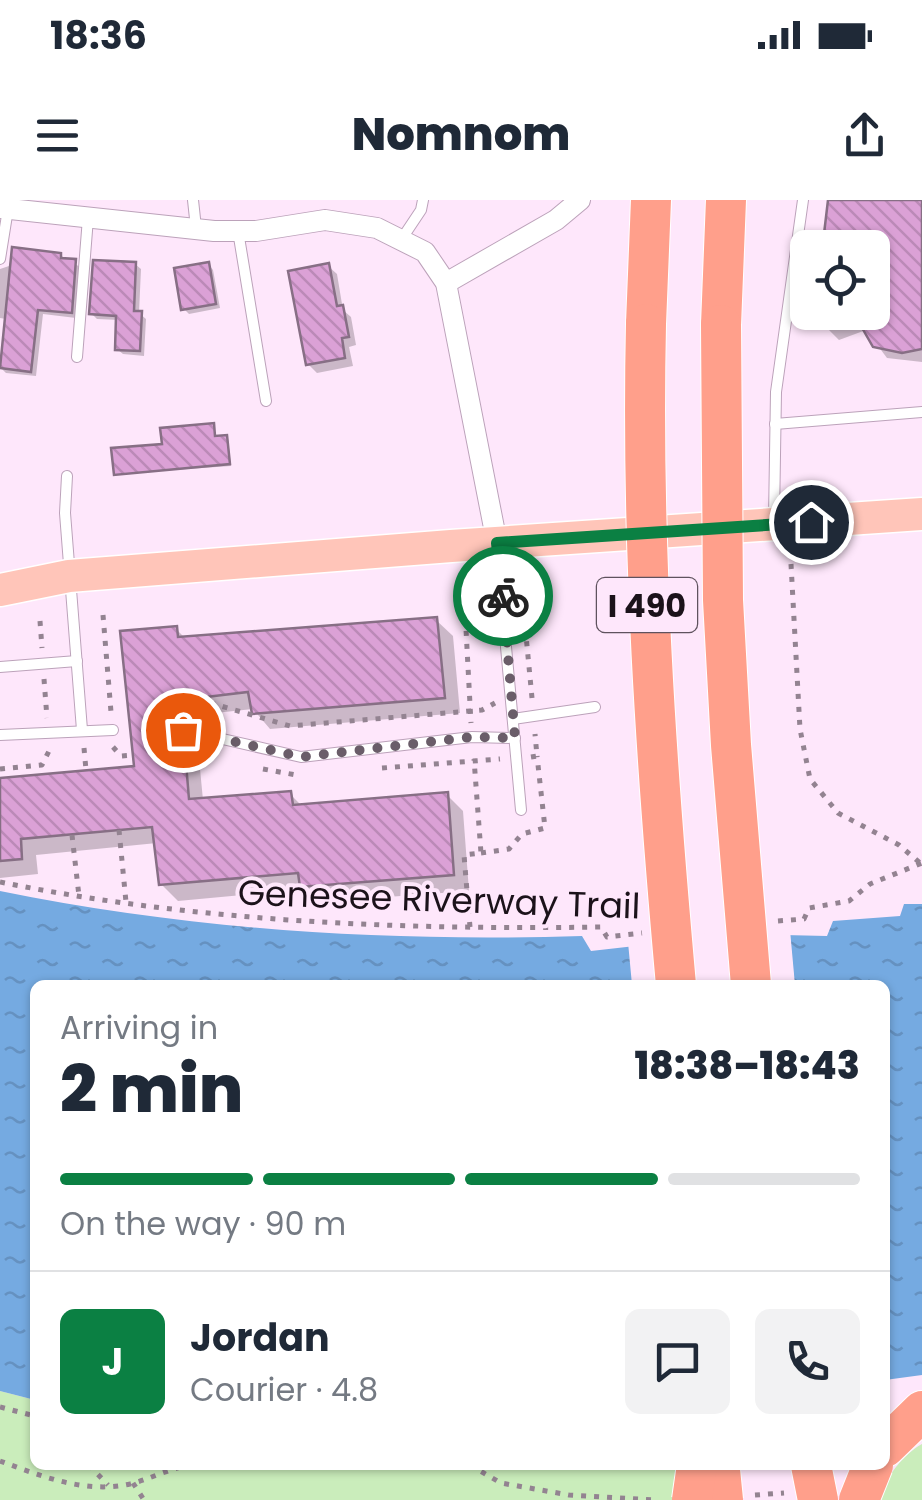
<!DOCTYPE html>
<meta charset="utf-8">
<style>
:root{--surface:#fff;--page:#f2f2f3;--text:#1f2937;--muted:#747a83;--line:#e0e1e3;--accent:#0b8043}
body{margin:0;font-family:Poppins,sans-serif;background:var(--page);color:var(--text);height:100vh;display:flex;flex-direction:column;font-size:38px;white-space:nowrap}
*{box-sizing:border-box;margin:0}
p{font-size:32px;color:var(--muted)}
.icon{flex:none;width:55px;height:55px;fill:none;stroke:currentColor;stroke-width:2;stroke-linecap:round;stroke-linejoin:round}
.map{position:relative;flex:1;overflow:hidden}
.sheet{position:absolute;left:30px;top:780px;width:860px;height:490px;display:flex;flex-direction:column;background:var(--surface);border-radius:15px;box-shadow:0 2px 8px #0004}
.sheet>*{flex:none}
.controls{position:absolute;left:790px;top:30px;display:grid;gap:20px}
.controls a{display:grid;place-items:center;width:100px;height:100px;border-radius:15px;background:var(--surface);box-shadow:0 2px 8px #0004;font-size:50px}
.pin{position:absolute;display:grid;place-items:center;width:85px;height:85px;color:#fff;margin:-42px;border:5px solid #fff;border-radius:50%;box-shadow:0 2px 10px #0007}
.courier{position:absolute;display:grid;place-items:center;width:100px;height:100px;margin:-50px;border:8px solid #0b8043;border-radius:50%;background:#fff;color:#222;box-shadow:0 2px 12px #0007}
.summary em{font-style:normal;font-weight:800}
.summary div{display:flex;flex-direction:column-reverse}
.summary{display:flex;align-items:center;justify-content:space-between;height:170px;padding:0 30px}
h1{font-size:65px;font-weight:800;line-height:75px}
.bar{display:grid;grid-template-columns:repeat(4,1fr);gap:15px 10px;align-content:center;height:120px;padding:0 30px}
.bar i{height:12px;border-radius:8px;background:var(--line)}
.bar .current{background:var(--accent)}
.bar p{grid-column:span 4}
.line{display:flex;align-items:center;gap:25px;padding:0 30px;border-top:2px solid var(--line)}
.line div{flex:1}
.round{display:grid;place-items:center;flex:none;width:105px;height:105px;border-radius:15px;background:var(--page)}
.status{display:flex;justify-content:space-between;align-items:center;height:70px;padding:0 50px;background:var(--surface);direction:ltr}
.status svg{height:28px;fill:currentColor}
header{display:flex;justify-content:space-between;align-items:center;height:130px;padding:0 30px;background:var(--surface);font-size:45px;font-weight:800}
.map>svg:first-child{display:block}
.green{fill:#caedbb}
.water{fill:url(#water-ripples)}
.pier{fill:#fee7fb}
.shadow{fill:#0003}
.building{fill:url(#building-back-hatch);stroke:#876f85;stroke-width:2.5}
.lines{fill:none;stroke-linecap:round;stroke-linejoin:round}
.lane-casing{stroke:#bca2ba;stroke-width:12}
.street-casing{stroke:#bca2ba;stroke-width:22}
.primary-casing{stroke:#fff;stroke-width:35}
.highway-casing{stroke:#fff;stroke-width:42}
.path{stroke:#938391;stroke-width:5;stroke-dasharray:5 8;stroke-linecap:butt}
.lane{stroke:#fff;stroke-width:10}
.street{stroke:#fff;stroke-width:20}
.primary{stroke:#ffc5b9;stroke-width:32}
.highway{stroke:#ff9f8b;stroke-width:40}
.highway-bridge-casing{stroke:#fff;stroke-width:42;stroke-linecap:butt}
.highway-bridge{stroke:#ff9f8b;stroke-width:40}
.done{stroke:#6a5d69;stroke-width:10;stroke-dasharray:0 18}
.route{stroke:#0b8043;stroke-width:12}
.labels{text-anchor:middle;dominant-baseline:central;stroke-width:8;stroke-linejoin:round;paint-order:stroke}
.shield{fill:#fee7fb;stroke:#5f525e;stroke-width:2.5}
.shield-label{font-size:32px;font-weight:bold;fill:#1b121a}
.street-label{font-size:35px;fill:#1b121a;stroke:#fee7fb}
</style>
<div class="status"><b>18:36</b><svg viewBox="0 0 49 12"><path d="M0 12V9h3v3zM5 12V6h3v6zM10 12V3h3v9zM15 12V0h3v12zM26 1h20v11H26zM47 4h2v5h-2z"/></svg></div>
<header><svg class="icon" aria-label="menu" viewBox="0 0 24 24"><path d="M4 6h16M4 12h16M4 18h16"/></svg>Nomnom<svg class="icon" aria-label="share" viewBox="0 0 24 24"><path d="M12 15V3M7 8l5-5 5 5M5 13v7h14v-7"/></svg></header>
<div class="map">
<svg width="922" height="1300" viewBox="0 0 922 1300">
<defs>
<pattern id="water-ripples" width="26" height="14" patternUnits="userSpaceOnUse" patternTransform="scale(2.5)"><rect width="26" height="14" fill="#75aae1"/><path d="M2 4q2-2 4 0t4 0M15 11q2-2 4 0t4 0" fill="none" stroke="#6591c0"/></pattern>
<pattern id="building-back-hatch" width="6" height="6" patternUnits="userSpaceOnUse" patternTransform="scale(2.5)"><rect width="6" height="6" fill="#dba1d6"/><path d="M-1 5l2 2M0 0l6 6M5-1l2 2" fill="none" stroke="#bb8ab7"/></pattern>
</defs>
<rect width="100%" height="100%" fill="#fee7fb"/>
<g class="green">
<path d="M0,1191L35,1200V1265H676L674,1300H0Z"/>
<path d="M922,1244V1300H877C884,1280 903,1254 922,1244Z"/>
</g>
<path class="water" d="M0,691C191,730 387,742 582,736L591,751L741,734L827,736L833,721L900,716L904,704H922V1175L885,1180V785H35V1200L0,1191Z"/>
<path class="pier" d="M741,729L790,730L795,785H632L628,742Z"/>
<g class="shadow">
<path d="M831,0H922V162L887,158L866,130L839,140L828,129L830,112H872V48L838,45L826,33Z"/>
<path d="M13,49L60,55L80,67L76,118L43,114L36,176L6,173L0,167L6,119L0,118V69L9,66Z"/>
<path d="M135,64L141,69L139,113L146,119L144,156L123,154L117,149L119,120L97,119L92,114Z"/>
<path d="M208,64L213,70L220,108L189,114L183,108Z"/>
<path d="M328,66L337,74L343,110L351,117L356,145L349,147L353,166L317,173L308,164Z"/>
<path d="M213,226L216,238L228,239L231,266L116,274Z"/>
<path d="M436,420L453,436L460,513L270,529L253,509L196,515L198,538L192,541L190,548L199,558L203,600L290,594L303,607L447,595L463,611L469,691L319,702L305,689L178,701L161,684L157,643L36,655L38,674L0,678V581L136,568L176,429L186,439Z"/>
</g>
<g class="building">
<path d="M828,0H922V149L902,153L873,147L853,112H872V48H839L841,36L824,34Z"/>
<path d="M12,47L61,53V58L76,59L72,113L38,110L31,172L0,168Z"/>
<path d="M93,60L136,62L134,111H142L140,151L115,150L116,116L89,114Z"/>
<path d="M209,62L216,104L181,110L174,68Z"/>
<path d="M329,63L337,106L343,105L349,137L342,138L345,158L306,165L288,71Z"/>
<path d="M214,223L215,236L227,235L230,264L114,275L111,248L162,244L160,228Z"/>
<path d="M437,417L445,498L252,514L248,492L181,500L183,521L176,525L174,532L184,539L189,599L291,591L293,605L448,592L454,675L300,687L298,673L159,685L152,627L21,639L22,659L0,661V578L134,566L120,431L177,426L178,437Z"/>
</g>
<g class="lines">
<g class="lane-casing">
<g id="lane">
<path d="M193,0L196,28"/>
<path d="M238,31L266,201"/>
<path d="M401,40L421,10L423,0"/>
<path d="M0,59L8,9"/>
<path d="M77,157L88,18"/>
<path d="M775,224L922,212"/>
<path d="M67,276L65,313L82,530"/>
<path d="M774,318L776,192L803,0"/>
<path d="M497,349L521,610"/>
<path d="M0,467L77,461"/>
<path d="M513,519L595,507"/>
<path d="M183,530L301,557L472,537L515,538"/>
<path d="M0,535L113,530"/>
</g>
</g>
<g class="street-casing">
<g id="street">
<path d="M0,8L214,31H256L325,20L377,28L425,52L446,83L497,343"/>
<path d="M446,83L556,20L580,0"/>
</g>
</g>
<g class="primary-casing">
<path id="primary" d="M0,390L69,376L451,346L922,314"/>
</g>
<g class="highway-casing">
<g id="highway">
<path d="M646,124L651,0"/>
<path d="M721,125L726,0"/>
<path d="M885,1247L922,1211"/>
</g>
</g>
<g class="path">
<path d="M791,364L800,529L810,579L838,613L899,645L920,663"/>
<path d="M464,392L471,523"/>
<path d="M103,415L111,512"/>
<path d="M40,421L42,448"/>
<path d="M44,479L47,518"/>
<path d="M532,498L521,383L540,379"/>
<path d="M184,506L214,504L290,526L482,510L495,503"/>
<path d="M113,547L121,556L133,555"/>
<path d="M84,548L86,570"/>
<path d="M531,557L537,556L535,534"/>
<path d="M382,568L500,559"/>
<path d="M0,569L42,565L50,549"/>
<path d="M263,569L296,575"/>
<path d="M119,630L126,702"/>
<path d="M72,635L79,696"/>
<path d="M481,653L509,649L522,634L545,628L537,556"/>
<path d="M0,682C198,722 399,730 601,727L607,737L642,733"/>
<path d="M778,721L804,719L809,708L849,701L870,684L922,663"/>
<path d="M470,727L464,655L481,653L474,559"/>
<path d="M0,1207L35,1216"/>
<path d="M0,1261C41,1276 85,1294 130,1284C150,1279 168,1269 190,1265"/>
<path d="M89,1265L108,1285"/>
<path d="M470,1265L501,1283L569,1295L654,1300"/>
<path d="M133,1283L144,1300"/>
<path d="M755,1295L784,1293"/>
</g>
<use href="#lane" class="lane"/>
<use href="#street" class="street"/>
<use href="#primary" class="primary"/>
<use href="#highway" class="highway"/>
<g class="highway-bridge-casing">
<g id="highway-bridge">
<path d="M646,124C641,345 656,564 676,785"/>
<path d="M721,125L723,400L731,545L751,785"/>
<path d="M811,1265L818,1300"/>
<path d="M720,1270L723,1300"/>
<path d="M692,1300L697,1265"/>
<path d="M859,1300L873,1265"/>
</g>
</g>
<use href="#highway-bridge" class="highway-bridge"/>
</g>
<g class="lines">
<path class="done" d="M183,530L301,557L472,537L515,538L503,396"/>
<path class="route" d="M503,396L497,343L811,322"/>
</g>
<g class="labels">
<rect class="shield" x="597" y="378" width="100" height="54" rx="8"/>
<g class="shield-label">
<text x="647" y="405">I 490</text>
</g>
<g class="street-label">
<text transform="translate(439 699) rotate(2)">Genesee Riverway Trail</text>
</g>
</g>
</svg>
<div class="controls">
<a><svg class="icon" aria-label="locate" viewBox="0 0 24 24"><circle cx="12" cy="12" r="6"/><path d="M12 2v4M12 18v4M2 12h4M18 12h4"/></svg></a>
</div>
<div class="pin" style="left:183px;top:530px;background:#ea580c"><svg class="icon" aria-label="bag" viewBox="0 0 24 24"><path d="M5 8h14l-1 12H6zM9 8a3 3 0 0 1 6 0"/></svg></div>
<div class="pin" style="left:811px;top:322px;background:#1f2937"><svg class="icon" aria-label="home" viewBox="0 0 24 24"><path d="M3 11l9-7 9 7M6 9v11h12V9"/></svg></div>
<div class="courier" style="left:503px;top:396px"><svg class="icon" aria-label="bike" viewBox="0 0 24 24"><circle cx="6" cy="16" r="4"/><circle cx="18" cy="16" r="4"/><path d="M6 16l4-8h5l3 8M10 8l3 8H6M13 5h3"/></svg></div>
<section class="sheet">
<div class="summary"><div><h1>2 min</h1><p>Arriving in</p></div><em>18:38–18:43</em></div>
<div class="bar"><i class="current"></i><i class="current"></i><i class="current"></i><i></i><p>On the way · 90 m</p></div>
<div class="line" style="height:180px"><b class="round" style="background:var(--accent);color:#fff">J</b><div><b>Jordan</b><p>Courier · 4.8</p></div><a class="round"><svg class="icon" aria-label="chat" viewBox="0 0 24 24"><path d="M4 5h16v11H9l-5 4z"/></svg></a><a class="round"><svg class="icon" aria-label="phone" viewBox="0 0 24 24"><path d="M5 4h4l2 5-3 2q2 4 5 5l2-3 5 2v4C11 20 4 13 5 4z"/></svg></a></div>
</section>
</div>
